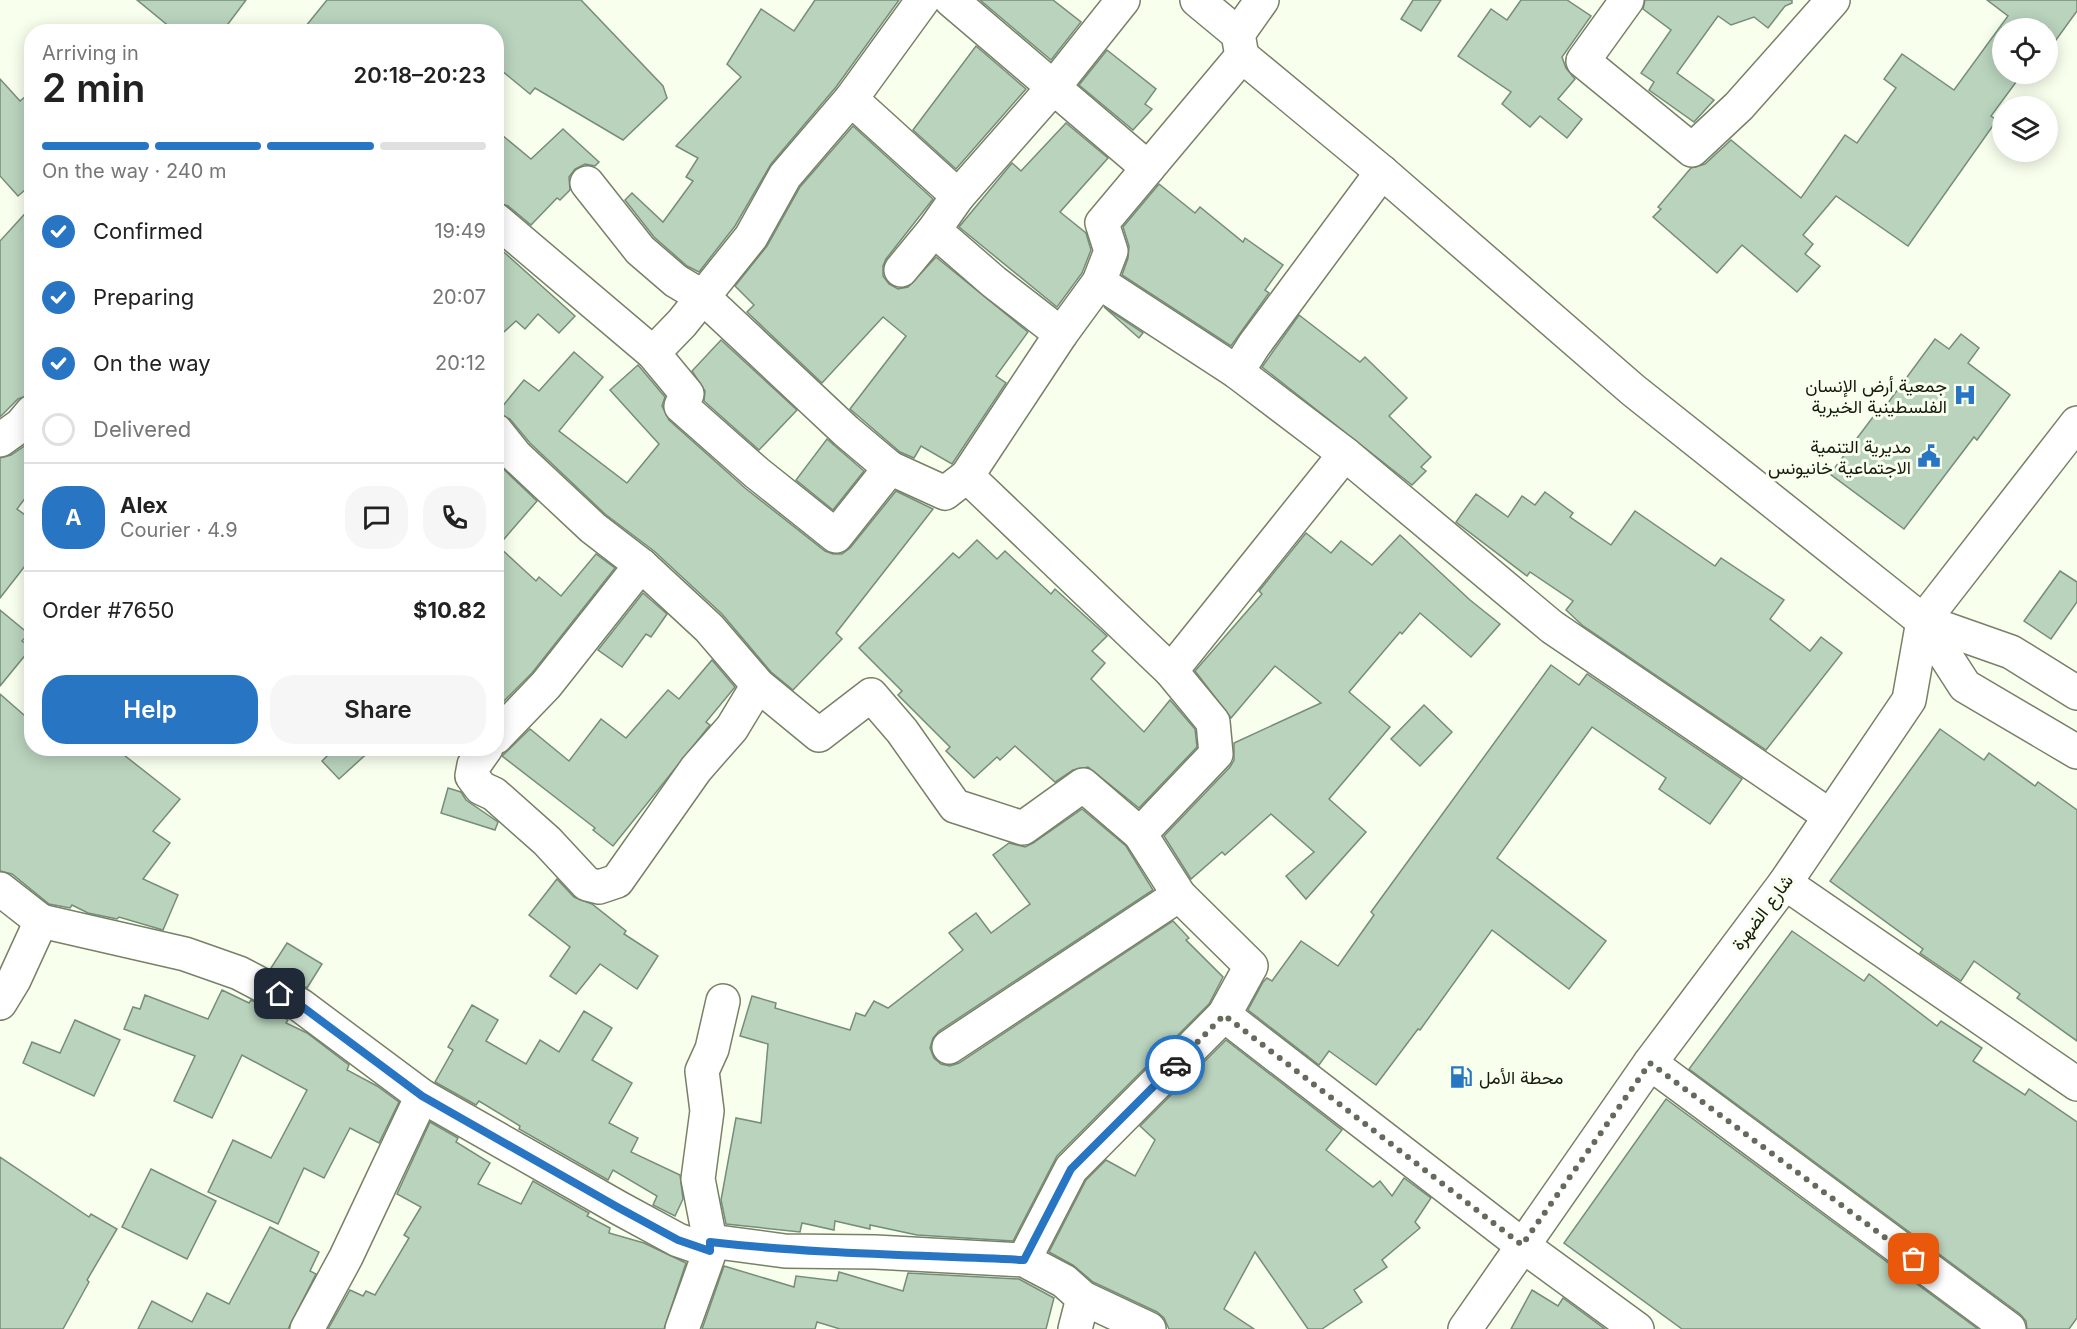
<!DOCTYPE html>
<meta charset="utf-8">
<style>
:root{--surface:#fff;--page:#f6f6f6;--text:#222;--muted:#767676;--line:#e0e0e0;--accent:#2875c4}
body{margin:0;font-family:Inter,Vazirmatn,sans-serif;background:var(--page);color:var(--text);height:100vh;display:flex;flex-direction:column;font-size:22px;white-space:nowrap}
*{box-sizing:border-box;margin:0}
p{font-size:20px;color:var(--muted)}
.icon{flex:none;width:33px;height:33px;fill:none;stroke:currentColor;stroke-width:2;stroke-linecap:round;stroke-linejoin:round}
.map{position:relative;flex:1;overflow:hidden}
.side{position:absolute;left:24px;top:24px;width:480px;height:732px;display:flex;flex-direction:column;background:var(--surface);border-radius:24px;box-shadow:0 3px 15px #0003}
.side>*{flex:none}
.controls{position:absolute;left:1992px;top:18px;display:grid;gap:12px}
.controls a{display:grid;place-items:center;width:66px;height:66px;border-radius:50%;background:var(--surface);box-shadow:0 3px 15px #0003;font-size:30px}
.pin{position:absolute;display:grid;place-items:center;width:51px;height:51px;color:#fff;margin:-26px;border-radius:12px;box-shadow:0 3px 9px #0006}
.courier{position:absolute;display:grid;place-items:center;width:60px;height:60px;margin:-30px;border:4px solid #2875c4;border-radius:50%;background:#fff;color:#222;box-shadow:0 2px 8px #0007}
.overview em{font-style:normal;font-weight:600}
.overview div{display:flex;flex-direction:column-reverse}
.overview{display:flex;align-items:center;justify-content:space-between;height:102px;padding:0 18px}
h1{font-size:39px;font-weight:600;line-height:45px}
.bar{display:grid;grid-template-columns:repeat(4,1fr);gap:9px 6px;align-content:center;height:72px;padding:0 18px}
.bar i{height:8px;border-radius:4px;background:var(--line)}
.bar .current{background:var(--accent)}
.bar p{grid-column:span 4}
.line{display:flex;align-items:center;gap:15px;padding:0 18px;border-top:2px solid var(--line)}
.line div{flex:1}
.round{display:grid;place-items:center;flex:none;width:63px;height:63px;border-radius:24px;background:var(--page)}
ol{padding:0 18px;list-style:none}
li{display:flex;align-items:center;gap:18px;height:66px}
li p{margin-inline-start:auto}
li .icon{padding:6px;border-radius:50%;background:var(--accent);color:#fff;stroke-width:4}
li:last-child{color:var(--muted)}
li i{width:33px;height:33px;border:3px solid var(--line);border-radius:50%}
.action{display:flex;gap:12px;margin-top:auto;padding:12px 18px}
.action a{flex:1;height:69px;border-radius:24px;background:var(--accent);color:#fff;font-size:24px;font-weight:600;line-height:69px;text-align:center}
.action a+a{background:var(--page);color:var(--text)}
.map>svg:first-child{display:block}
.building{fill:#b9d3bd;stroke:#758d79;stroke-width:1.5}
.lines{fill:none;stroke-linecap:round;stroke-linejoin:round}
.minor-casing{stroke:#778166;stroke-width:36}
.minor{stroke:#fff;stroke-width:33}
.done{stroke:#646a5c;stroke-width:6;stroke-dasharray:0 10.8}
.route{stroke:#2875c4;stroke-width:8}
.labels{text-anchor:middle;dominant-baseline:central;stroke-width:6;stroke-linejoin:round;paint-order:stroke}
.poi-label{font-size:18px;fill:#15190e;stroke:#f8ffed;text-anchor:end}
.street-label{font-size:18px;fill:#15190e;stroke:#f8ffed}
</style>
<div class="map">
<svg width="2077" height="1329" viewBox="0 0 2077 1329">
<rect width="100%" height="100%" fill="#f8ffed"/>
<g class="building">
<path d="M137,0H246L222,32H176Z"/>
<path d="M327,0H581L663,86L667,98L623,140L535,88L530,94L496,66V32H301Z"/>
<path d="M815,0H899L836,87L771,164L735,226L699,272L687,266L654,237L625,200L632,193L663,222L693,181L686,177L698,158L676,146L741,77L727,64L761,9L794,31Z"/>
<path d="M980,0H1053L1081,22L1051,60Z"/>
<path d="M1413,0H1441L1421,31L1401,19Z"/>
<path d="M1521,0H1567L1591,16L1562,57L1566,68L1575,79L1558,99L1582,119L1567,138L1540,116L1530,127L1502,104L1511,92L1458,56L1491,9L1507,20Z"/>
<path d="M1645,0H1792V3L1785,6L1768,28L1754,17L1731,25L1718,16L1677,73L1714,100L1694,122L1649,90L1654,82L1641,73L1671,30L1643,9Z"/>
<path d="M1987,0H2077V11L2048,51V28H2002V74H2022L1991,116L1997,120L1908,246L1836,196L1803,235L1813,244L1805,254L1820,266L1797,292L1742,245L1717,273L1653,217L1661,209L1658,207L1691,168L1705,164L1731,140L1801,198L1845,135L1857,143L1896,88L1884,79L1902,54L1954,90L2008,16Z"/>
<path d="M976,46L1026,89L956,169L913,130Z"/>
<path d="M1107,50L1156,89L1145,104L1152,109L1133,130L1079,85Z"/>
<path d="M0,79L20,101L32,91V184L18,196L0,176Z"/>
<path d="M1066,123L1108,158L1060,212L1086,233L1091,250L1082,273L1057,307L959,227L1012,163L1021,171Z"/>
<path d="M853,126L933,199L886,259L883,266V276L889,284L898,289L908,287L936,257L1028,332L996,376L1006,383L952,464L921,446L914,458L900,452L850,409L906,336L883,317L822,383L747,312L754,305L735,286L767,246L800,187Z"/>
<path d="M563,129L599,162L595,166L585,164L575,169L569,177L570,190L560,200L557,198L531,225L508,206L496,202V130L531,159Z"/>
<path d="M1159,184L1195,213L1200,207L1243,242L1245,238L1283,265L1265,290L1269,293L1231,346L1122,275L1128,258L1129,246L1123,227Z"/>
<path d="M32,206V394L18,399L0,417V241Z"/>
<path d="M496,245L575,316L559,333L538,314L525,329L516,321L496,339Z"/>
<path d="M1104,307L1143,333L1139,338Z"/>
<path d="M1299,315L1360,362L1365,357L1407,398L1389,416L1431,457L1421,467L1426,471L1412,485L1262,367Z"/>
<path d="M1961,334L1979,348L1968,363L2010,395L1977,440L1974,437L1904,529L1830,474L1882,405L1885,407L1935,339L1949,349Z"/>
<path d="M721,340L797,410L759,450L704,401L705,391L692,371Z"/>
<path d="M574,352L603,377L559,431L627,483L659,444L610,390L638,365L665,397L662,406L669,420L745,488L825,551L833,554H842L850,548L896,491L933,509L836,633L842,639L793,690L771,672L722,614L654,551L605,514L530,443L510,419L497,413L524,380L539,391Z"/>
<path d="M827,439L864,471L833,510L796,480Z"/>
<path d="M32,441V489L17,509L32,520V557L0,598V458L11,455Z"/>
<path d="M496,462L537,501L498,546L536,581L539,577L561,596L596,554L615,568L532,673L496,709Z"/>
<path d="M1545,492L1573,513L1570,517L1611,545L1635,511L1715,566L1721,558L1784,600L1770,619L1810,651L1821,637L1842,653L1766,750L1582,625L1566,610L1573,601L1530,572L1527,576L1456,522L1476,494L1508,517L1522,496L1535,505Z"/>
<path d="M1306,533L1331,553L1341,541L1372,565L1400,535L1470,600L1500,624L1471,657L1420,613L1402,634L1400,632L1349,692L1390,727L1329,799L1366,832L1306,899L1286,876L1314,852L1271,814L1225,855L1222,852L1191,879L1164,836L1230,767L1234,760V743L1321,703L1275,666L1231,718L1195,671L1262,594L1259,591Z"/>
<path d="M977,540L997,559L1005,551L1051,594L1055,589L1107,636L1092,651L1105,663L1091,679L1144,732L1170,700L1195,729L1197,747L1139,808L1088,767L1073,770L1055,782L1015,746L1000,760L997,757L974,778L946,751L950,747L898,695L902,691L859,648L953,553L959,558Z"/>
<path d="M2060,571L2077,582V602L2051,639L2024,621Z"/>
<path d="M643,593L667,614L651,637L646,634L622,667L598,650Z"/>
<path d="M0,610L29,634L22,641L31,648L0,686Z"/>
<path d="M712,660L735,687L706,722L710,725L613,846L593,830L595,828L502,756L530,729L569,761L601,719L626,738L668,690L679,699Z"/>
<path d="M1551,665L1579,685L1587,674L1742,779L1710,824L1659,789L1666,778L1592,727L1497,858L1606,941L1569,989L1492,930L1420,1030L1418,1029L1376,1085L1329,1051L1319,1065L1248,1010L1263,982L1267,978L1272,981L1301,941L1338,966L1374,915L1371,912Z"/>
<path d="M0,694L32,722V748H115L180,799L153,831L170,843L143,879L178,895L163,930L119,917L117,919L88,913L72,905L70,908L49,904L12,874L0,871Z"/>
<path d="M1424,705L1452,732L1420,766L1391,739Z"/>
<path d="M1940,729L1984,760L1989,753L2035,786L2038,782L2077,810V1041L2017,998L2020,994L1974,961L1961,981L1920,953L1923,949L1830,881Z"/>
<path d="M335,748H373L339,779L322,761Z"/>
<path d="M448,788L461,792L466,800L498,822L495,830L441,813Z"/>
<path d="M1082,809L1126,846L1153,890L939,1031L933,1038L930,1048L934,1058L941,1064L950,1066L959,1063L1173,921L1189,938L1186,940L1223,977L1209,1004L1057,1156L1013,1241L917,1235L870,1225V1229L835,1221L834,1230L802,1223L800,1232L726,1224L721,1200L736,1118L761,1123L768,1044L740,1036L752,996L776,1003L775,1008L850,1030L856,1013L865,1016L874,1001L888,1008L963,950L949,933L976,913L991,933L1030,904L993,855L1009,843L1025,847L1033,843Z"/>
<path d="M557,879L574,897L592,904L626,931L624,934L658,956L637,989L600,964L576,994L550,976L570,947L529,915Z"/>
<path d="M1792,931L1864,981L1869,974L1937,1026L1941,1021L1982,1048L1973,1061L2025,1095L2029,1089L2077,1122V1318L2069,1329H2027L2026,1321L2020,1314L1689,1069Z"/>
<path d="M287,943L322,964L307,988L271,968Z"/>
<path d="M222,990L249,1003L251,1000L288,1020L286,1023L307,1033L349,1065L347,1070L377,1086L399,1102L379,1143L350,1128L324,1178L304,1168L278,1224L208,1192L233,1140L271,1158L307,1090L242,1055L212,1118L174,1101L195,1056L124,1029L133,1007L140,1009L145,995L208,1019Z"/>
<path d="M472,1005L498,1020L486,1041L526,1064L540,1040L559,1052L584,1011L612,1028L592,1060L632,1083L609,1123L638,1138L631,1152L680,1175L683,1199L675,1216L653,1205L657,1196L613,1170L608,1180L519,1129L520,1126L479,1101L476,1105L435,1082L453,1050L448,1047Z"/>
<path d="M75,1020L120,1040L94,1096L23,1063L32,1042L60,1053Z"/>
<path d="M1226,1040L1342,1130L1326,1150L1373,1187L1380,1181L1392,1196L1404,1178L1431,1198L1415,1222L1420,1228L1382,1260L1387,1267L1354,1290L1362,1302L1322,1329H1308L1255,1252L1224,1309L1254,1329H1169L1164,1318L1157,1312L1093,1282L1073,1265L1049,1252L1086,1180L1106,1160L1135,1176L1155,1140L1140,1126Z"/>
<path d="M1666,1099L1978,1329H1682L1564,1243Z"/>
<path d="M430,1122L458,1138L456,1142L490,1163L478,1184L521,1204L533,1181L589,1213L587,1216L610,1228L609,1233L644,1243L686,1263L664,1329H328L350,1290L363,1296L366,1291L375,1295L409,1238L404,1235L421,1207L397,1194Z"/>
<path d="M0,1157L89,1217L91,1214L117,1229L87,1280L89,1282L63,1329H0Z"/>
<path d="M151,1169L216,1201L187,1259L122,1227Z"/>
<path d="M270,1227L319,1252L310,1271L316,1274L288,1329H138L152,1301L192,1322L207,1293L229,1304Z"/>
<path d="M724,1266L794,1287L796,1276L837,1281L839,1272L903,1291L908,1273L1019,1279L1054,1298L1046,1329H840L817,1322L815,1329H702Z"/>
<path d="M1532,1290L1558,1306L1563,1298L1605,1329H1511Z"/>
</g>
<g class="lines">
<g class="minor-casing">
<g id="minor">
<path d="M951,0L1148,168"/>
<path d="M1197,0L1238,34L1242,56L1382,172L1633,390L1923,621L1965,686L2077,752"/>
<path d="M1627,0L1583,61L1692,150L1739,106L1833,0"/>
<path d="M1238,34L1262,0"/>
<path d="M851,99L958,196L934,230L901,270"/>
<path d="M958,196L1052,89L1123,0"/>
<path d="M496,220L653,353L687,394L681,406L757,473L836,536L890,468L846,431L703,297L676,281L640,250L587,183"/>
<path d="M934,230L994,282L1061,334"/>
<path d="M1099,282L1237,372L1345,454L1552,627L1830,816"/>
<path d="M653,353L682,323L751,237L785,176L851,99L923,0"/>
<path d="M1237,372L1254,345L1382,172"/>
<path d="M496,431L516,456L593,528L641,565L709,628L758,685L819,735L871,695L902,731L955,806L1023,828L1083,785L1140,834"/>
<path d="M0,440L21,425L32,412"/>
<path d="M890,468L945,493L967,476L1061,334L1099,282L1111,251L1102,223L1242,56"/>
<path d="M967,476L1171,671L1213,722L1216,754L1140,834L1179,895L1251,966L1224,1015L1522,1245L1637,1329"/>
<path d="M1923,621L2011,652L2077,693"/>
<path d="M1171,671L1345,454"/>
<path d="M496,737L546,685L641,565"/>
<path d="M486,748L474,765L472,776L481,788L494,794L547,841L587,884L599,887L617,881L696,769L732,728L758,685"/>
<path d="M1785,883L2077,1084"/>
<path d="M0,889L41,921"/>
<path d="M0,1003L14,980L41,921L185,954L239,973L300,1005L422,1096L619,1208L678,1240L710,1251V1241L785,1251L875,1252L1024,1260L1064,1281L1083,1298L1149,1329"/>
<path d="M949,1047L1179,895"/>
<path d="M1650,1063L2009,1329"/>
<path d="M710,1241L698,1179L707,1111L702,1071L712,1049L723,1001"/>
<path d="M1024,1260L1071,1169L1224,1015"/>
<path d="M307,1329L346,1257L422,1096"/>
<path d="M682,1329L710,1251"/>
<path d="M1075,1329L1083,1298"/>
<path d="M1465,1329L1650,1063L1785,883L1909,700L1923,621L2077,423"/>
</g>
</g>
<use href="#minor" class="minor"/>
</g>
<g class="lines">
<path class="done" d="M1175,1065L1224,1015L1522,1245L1650,1063L1914,1259"/>
<path class="route" d="M280,994L300,1005L422,1096L619,1208L678,1240L710,1251V1242C814,1254 919,1255 1024,1260L1071,1169L1175,1065"/>
</g>
<defs>
<g id="hospital-bare" transform="scale(1.8)"><path d="M-5-5h3v3.5h4V-5h3V5h-3V1.5h-4V5h-3Z" fill="#2875c4" stroke="#f8ffed" stroke-width="2.5" paint-order="stroke"/></g>
<g id="civic-bare" transform="scale(1.8)"><path d="M-.6-6.5H3V-4.5H.6V-3L4-1V1h2V6H-6V1h2V-1L-.6-3ZM-1.2 2.5V6h2.4V2.5Z" fill="#2875c4" stroke="#f8ffed" stroke-width="2.5" paint-order="stroke"/></g>
<g id="fuel-bare" transform="scale(1.8)"><path d="M-5.5-6h7V0h2V4h1.3V-2.5L3-4.5l.8-.8L6-3V5H2.5V1h-1V6h-7ZM-4.2-4.7v3.2H.2V-4.7Z" fill="#2875c4" stroke="#f8ffed" stroke-width="2.5" paint-order="stroke"/></g>
</defs>
<g fill-rule="evenodd">
<use href="#hospital-bare" x="1965" y="395"/>
<use href="#civic-bare" x="1929" y="456"/>
<use href="#fuel-bare" x="1461" y="1077"/>
</g>
<g class="labels">
<g class="poi-label">
<text x="1947" y="385">جمعية أرض الإنسان<tspan x="1947" dy="21">الفلسطينية الخيرية</tspan></text>
<text x="1911" y="446">مديرية التنمية<tspan x="1911" dy="21">الاجتماعية خانيونس</tspan></text>
<text x="1479" y="1077" text-anchor="start">محطة الأمل</text>
</g>
<g class="street-label">
<text transform="translate(1762 912) rotate(-53)">شارع الضهرة</text>
</g>
</g>
</svg>
<div class="controls">
<a><svg class="icon" aria-label="locate" viewBox="0 0 24 24"><circle cx="12" cy="12" r="6"/><path d="M12 2v4M12 18v4M2 12h4M18 12h4"/></svg></a>
<a><svg class="icon" aria-label="layers" viewBox="0 0 24 24"><path d="M12 4l9 5-9 5-9-5zM3 14l9 5 9-5"/></svg></a>
</div>
<div class="pin" style="left:1914px;top:1259px;background:#ea580c"><svg class="icon" aria-label="bag" viewBox="0 0 24 24"><path d="M5 8h14l-1 12H6zM9 8a3 3 0 0 1 6 0"/></svg></div>
<div class="pin" style="left:280px;top:994px;background:#1f2937"><svg class="icon" aria-label="home" viewBox="0 0 24 24"><path d="M3 11l9-7 9 7M6 9v11h12V9"/></svg></div>
<div class="courier" style="left:1175px;top:1065px"><svg class="icon" aria-label="car" viewBox="0 0 24 24"><path d="M5 17H2v-5l4-1 3-4h7l3 4 3 1v5h-3M9 17h6M6 11h13"/><circle cx="7" cy="17" r="2"/><circle cx="17" cy="17" r="2"/></svg></div>
<section class="side">
<div class="overview"><div><h1>2 min</h1><p>Arriving in</p></div><em>20:18–20:23</em></div>
<div class="bar"><i class="current"></i><i class="current"></i><i class="current"></i><i></i><p>On the way · 240 m</p></div>
<ol>
<li><svg class="icon" aria-label="check" viewBox="0 0 24 24"><path d="M5 12l5 5 9-10"/></svg>Confirmed<p>19:49</p></li>
<li><svg class="icon" aria-label="check" viewBox="0 0 24 24"><path d="M5 12l5 5 9-10"/></svg>Preparing<p>20:07</p></li>
<li><svg class="icon" aria-label="check" viewBox="0 0 24 24"><path d="M5 12l5 5 9-10"/></svg>On the way<p>20:12</p></li>
<li><i></i>Delivered</li>
</ol>
<div class="line" style="height:108px"><b class="round" style="background:var(--accent);color:#fff">A</b><div><b>Alex</b><p>Courier · 4.9</p></div><a class="round"><svg class="icon" aria-label="chat" viewBox="0 0 24 24"><path d="M4 5h16v11H9l-5 4z"/></svg></a><a class="round"><svg class="icon" aria-label="phone" viewBox="0 0 24 24"><path d="M5 4h4l2 5-3 2q2 4 5 5l2-3 5 2v4C11 20 4 13 5 4z"/></svg></a></div>
<div class="line" style="height:78px"><div>Order #7650</div><b>$10.82</b></div>
<div class="action"><a>Help</a><a>Share</a></div>
</section>
</div>
